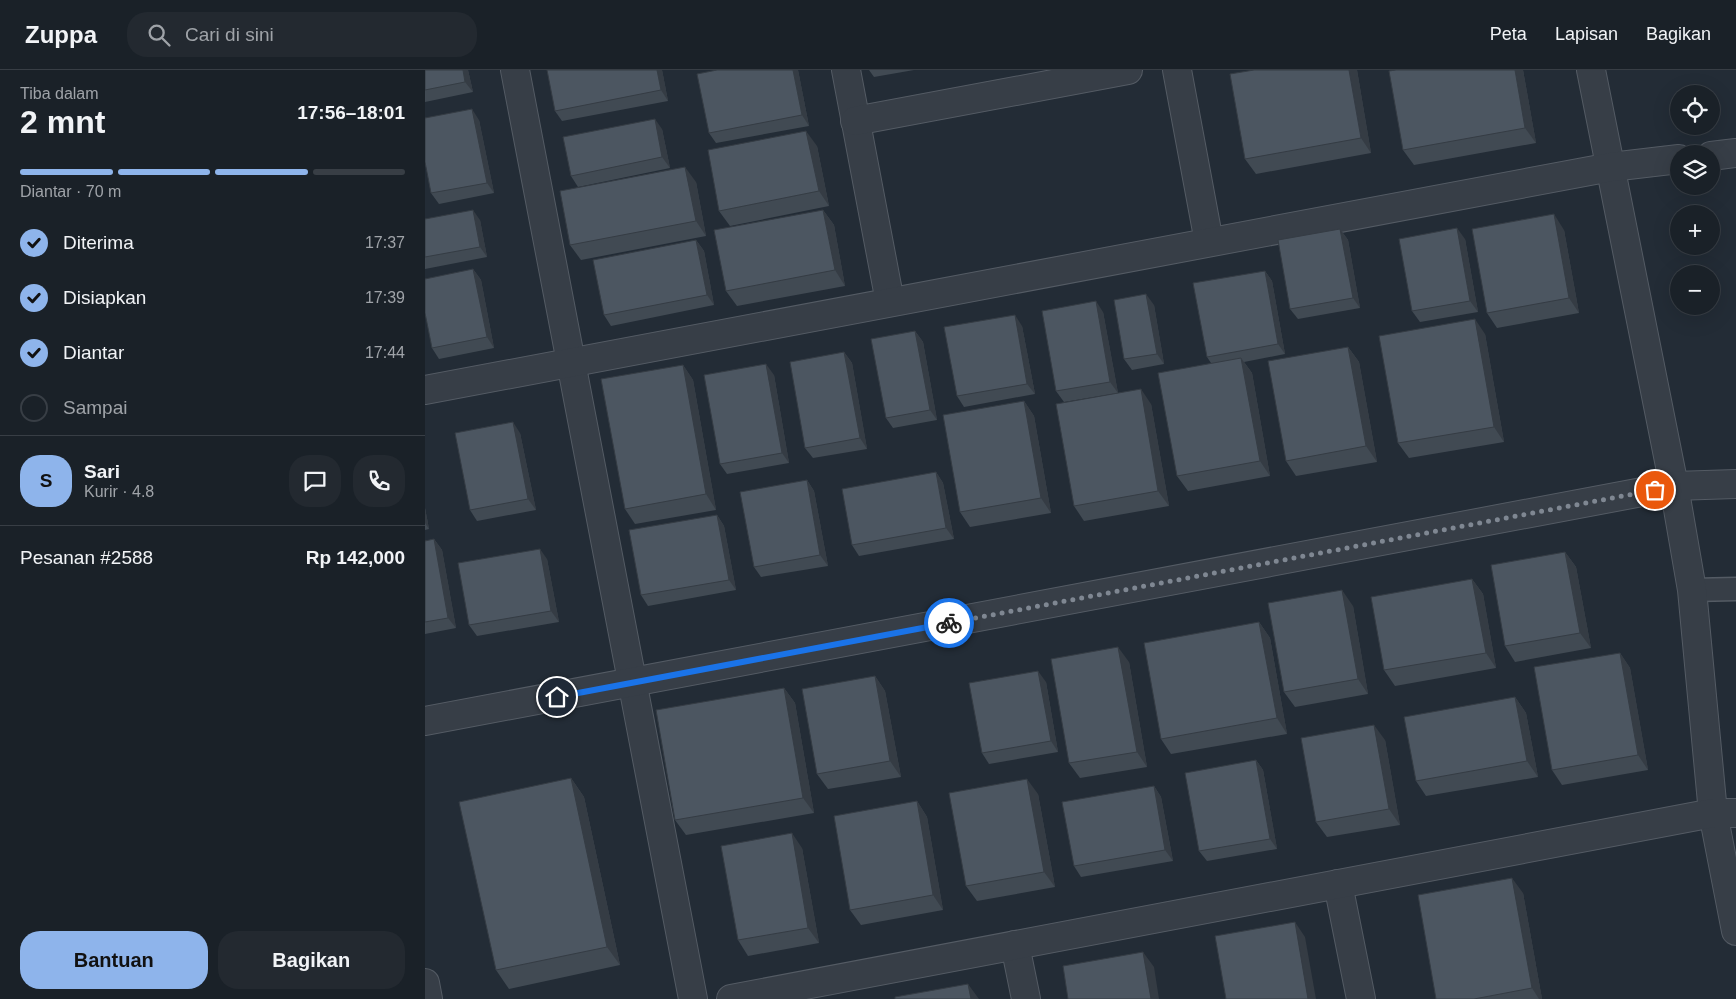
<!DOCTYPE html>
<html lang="id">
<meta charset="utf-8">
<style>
:root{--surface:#1a2128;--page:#232930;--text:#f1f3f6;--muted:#9fa3a8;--line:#383e45;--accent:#8eb4eb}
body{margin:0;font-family:Arial,sans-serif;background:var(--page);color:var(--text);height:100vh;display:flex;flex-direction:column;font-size:19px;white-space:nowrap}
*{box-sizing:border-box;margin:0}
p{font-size:16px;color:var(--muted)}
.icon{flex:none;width:28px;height:28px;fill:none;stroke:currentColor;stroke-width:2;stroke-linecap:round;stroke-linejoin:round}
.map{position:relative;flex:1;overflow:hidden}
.sheet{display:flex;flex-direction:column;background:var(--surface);width:425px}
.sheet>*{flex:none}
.buttons{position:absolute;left:1245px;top:15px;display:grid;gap:10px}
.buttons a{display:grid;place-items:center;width:50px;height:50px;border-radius:50%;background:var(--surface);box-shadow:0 5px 20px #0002,0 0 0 1px var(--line);font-size:25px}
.pin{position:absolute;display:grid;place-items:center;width:42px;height:42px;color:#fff;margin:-21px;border:2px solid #fff;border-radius:50%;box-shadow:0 1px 5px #0007}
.courier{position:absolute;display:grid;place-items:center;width:50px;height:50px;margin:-25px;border:4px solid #1a73e8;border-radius:50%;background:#fff;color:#222;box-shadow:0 1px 6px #0007}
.summary em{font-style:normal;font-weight:600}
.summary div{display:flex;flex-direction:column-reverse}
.summary{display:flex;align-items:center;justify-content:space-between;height:85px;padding:0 20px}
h1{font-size:32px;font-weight:600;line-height:38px}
.bar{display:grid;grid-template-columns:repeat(4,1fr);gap:8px 5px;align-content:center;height:60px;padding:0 20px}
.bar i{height:6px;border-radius:4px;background:var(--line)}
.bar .on{background:var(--accent)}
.bar p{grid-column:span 4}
.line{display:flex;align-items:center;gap:12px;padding:0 20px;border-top:1px solid var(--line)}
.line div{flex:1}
.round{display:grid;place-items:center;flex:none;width:52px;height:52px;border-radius:20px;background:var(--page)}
ol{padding:0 20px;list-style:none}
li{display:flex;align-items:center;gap:15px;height:55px}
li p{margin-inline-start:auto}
li .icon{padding:5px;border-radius:50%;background:var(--accent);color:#111;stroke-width:4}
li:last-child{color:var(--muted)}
li i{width:28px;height:28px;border:2px solid var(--line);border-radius:50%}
.button{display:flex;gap:10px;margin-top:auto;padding:10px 20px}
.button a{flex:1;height:58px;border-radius:20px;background:var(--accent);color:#111;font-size:20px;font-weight:600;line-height:58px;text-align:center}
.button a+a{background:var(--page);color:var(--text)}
header{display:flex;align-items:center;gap:30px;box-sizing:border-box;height:70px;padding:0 25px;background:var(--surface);border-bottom:1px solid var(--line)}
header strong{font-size:24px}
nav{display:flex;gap:28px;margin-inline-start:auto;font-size:18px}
.search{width:350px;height:45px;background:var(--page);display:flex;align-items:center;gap:12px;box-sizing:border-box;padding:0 18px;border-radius:20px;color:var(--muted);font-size:19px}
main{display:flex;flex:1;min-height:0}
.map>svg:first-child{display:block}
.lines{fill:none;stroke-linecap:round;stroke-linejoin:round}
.service-casing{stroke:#545b64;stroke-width:25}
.minor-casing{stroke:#545b64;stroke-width:30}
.service{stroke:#373e47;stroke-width:22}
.minor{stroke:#373e47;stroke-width:28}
.wall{fill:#414a53}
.shaded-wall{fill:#353c44}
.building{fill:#4c5661;stroke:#353c44}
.done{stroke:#7f8792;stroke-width:5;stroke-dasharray:0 9}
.route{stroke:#1a73e8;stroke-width:6}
</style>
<header>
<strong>Zuppa</strong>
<div class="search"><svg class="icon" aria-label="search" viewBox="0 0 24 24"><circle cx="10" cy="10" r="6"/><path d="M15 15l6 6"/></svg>Cari di sini</div>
<nav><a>Peta</a><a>Lapisan</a><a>Bagikan</a></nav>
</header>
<main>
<section class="sheet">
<div class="summary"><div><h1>2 mnt</h1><p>Tiba dalam</p></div><em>17:56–18:01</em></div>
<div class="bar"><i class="on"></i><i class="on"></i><i class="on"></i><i></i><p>Diantar · 70 m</p></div>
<ol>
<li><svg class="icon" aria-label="check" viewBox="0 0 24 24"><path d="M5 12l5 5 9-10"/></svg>Diterima<p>17:37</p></li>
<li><svg class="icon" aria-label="check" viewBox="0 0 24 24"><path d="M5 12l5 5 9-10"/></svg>Disiapkan<p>17:39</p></li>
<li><svg class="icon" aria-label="check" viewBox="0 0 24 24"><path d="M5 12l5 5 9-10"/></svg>Diantar<p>17:44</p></li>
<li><i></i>Sampai</li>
</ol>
<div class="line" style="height:90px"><b class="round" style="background:var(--accent);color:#111">S</b><div><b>Sari</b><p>Kurir · 4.8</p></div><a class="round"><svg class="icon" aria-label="chat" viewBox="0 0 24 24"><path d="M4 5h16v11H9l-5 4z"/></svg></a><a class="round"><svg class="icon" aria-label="phone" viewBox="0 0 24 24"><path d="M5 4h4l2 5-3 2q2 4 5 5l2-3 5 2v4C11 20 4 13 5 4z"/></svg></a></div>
<div class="line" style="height:65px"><div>Pesanan #2588</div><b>Rp 142,000</b></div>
<div class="button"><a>Bantuan</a><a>Bagikan</a></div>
</section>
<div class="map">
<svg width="1311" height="929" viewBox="0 0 1311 929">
<rect width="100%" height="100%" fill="#232c36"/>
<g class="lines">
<g class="service-casing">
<path id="service" d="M1267,520L1311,519"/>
</g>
<g class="minor-casing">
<g id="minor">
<path d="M90,0L268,929"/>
<path d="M421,0L465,232"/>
<path d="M752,0L784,172"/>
<path d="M1166,0L1249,416L1267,520L1288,743L1311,861"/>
<path d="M430,51L703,0"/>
<path d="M1286,86L1311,83"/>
<path d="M0,320L1186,97L1254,89"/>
<path d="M0,651L1249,416L1311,414"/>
<path d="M913,814L936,929"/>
<path d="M590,875L601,929"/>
<path d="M0,913L3,929"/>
<path d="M306,929L1288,743H1311"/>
</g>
</g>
<use href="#service" class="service"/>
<use href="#minor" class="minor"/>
</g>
<g class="wall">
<path d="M0,0H43L48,22L0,32Z"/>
<path d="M237,0L243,31L137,51L130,41Z"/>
<path d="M292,0H373L384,56L291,73L284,63Z"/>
<path d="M444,0H489L449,7Z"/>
<path d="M829,0H932L946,83L831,104L820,89Z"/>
<path d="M971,0H1098L1111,73L989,95L978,80Z"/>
<path d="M54,50L69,123L14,134L6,123Z"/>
<path d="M237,59L245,98L153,117L146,106Z"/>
<path d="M392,76L404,136L305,156L294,141Z"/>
<path d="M271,112L281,166L156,190L145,175Z"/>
<path d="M398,140L409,155L420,216L312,236L301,221Z"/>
<path d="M0,149L55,150L62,187L0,199Z"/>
<path d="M915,159L923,170L935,238L873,249L865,239Z"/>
<path d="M1139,160L1154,243L1072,258L1062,243Z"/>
<path d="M1040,169L1053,242L995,252L987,241Z"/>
<path d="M271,170L279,181L289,235L186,256L179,245Z"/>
<path d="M48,199L56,210L69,278L14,289L7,278Z"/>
<path d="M840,201L847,211L860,284L819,292L827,303L845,406L763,421L752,406L786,293L782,287Z"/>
<path d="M729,235L739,294L707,300L699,289Z"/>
<path d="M678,242L693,323L639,332L631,321Z"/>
<path d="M597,256L610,324L539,337L532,326Z"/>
<path d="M490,261L498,272L512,350L468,358L461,348Z"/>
<path d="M1060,264L1079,372L984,388L973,373Z"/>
<path d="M923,277L934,292L952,392L871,406L861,391Z"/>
<path d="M419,282L427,293L442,379L388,388L380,378Z"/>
<path d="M258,295L268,310L291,440L210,454L200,439Z"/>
<path d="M349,305L364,393L302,404L295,394Z"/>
<path d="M599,331L609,346L626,443L545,457L535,442Z"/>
<path d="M726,334L744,436L659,451L649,436Z"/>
<path d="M95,363L111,440L52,451L45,440Z"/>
<path d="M511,402L518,413L529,469L434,486L427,475Z"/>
<path d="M382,410L389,421L403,496L336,507L329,497Z"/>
<path d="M0,438L4,459L0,460Z"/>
<path d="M292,445L299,456L311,520L223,536L216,525Z"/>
<path d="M9,469L17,480L31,558L0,564V471Z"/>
<path d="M1140,482L1151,497L1166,578L1090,592L1080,576Z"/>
<path d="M122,489L134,552L52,566L44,555Z"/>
<path d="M1047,509L1058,524L1071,598L970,616L959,600Z"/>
<path d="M928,536L943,624L870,637L859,622Z"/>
<path d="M834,552L845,568L862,664L746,684L736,669Z"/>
<path d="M1195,583L1205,598L1223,700L1137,715L1127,700Z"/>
<path d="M704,592L722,697L655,708L644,693Z"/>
<path d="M450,606L460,621L476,707L403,719L392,704Z"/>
<path d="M621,612L633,682L564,694L557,683Z"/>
<path d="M359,618L370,633L389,743L261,765L250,750Z"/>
<path d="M1090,627L1101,643L1113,707L1001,726L991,711Z"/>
<path d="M960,670L975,755L902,767L891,752Z"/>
<path d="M831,690L838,700L852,779L782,791L774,781Z"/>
<path d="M146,708L159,727L195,895L84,919L71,900Z"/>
<path d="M729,716L736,727L748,791L656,807L649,796Z"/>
<path d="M613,724L630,817L552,831L541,816Z"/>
<path d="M492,731L502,747L518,840L436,855L425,840Z"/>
<path d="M377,778L394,873L323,886L313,870Z"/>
<path d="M1098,823L1117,929H1011Z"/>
</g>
<g class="shaded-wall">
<path d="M38,0H43L48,22L40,12Z"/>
<path d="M232,0H237L243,31L236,20Z"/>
<path d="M368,0H373L384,56L377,45Z"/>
<path d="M924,0H932L946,83L936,68Z"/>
<path d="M1090,0H1098L1111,73L1100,58Z"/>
<path d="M47,39L54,50L69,123L62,113Z"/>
<path d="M230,49L237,59L245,98L237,87Z"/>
<path d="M381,61L392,76L404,136L394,121Z"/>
<path d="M260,97L271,112L281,166L271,151Z"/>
<path d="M48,140L55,150L62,187L55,177Z"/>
<path d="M398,140L409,155L420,216L410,200Z"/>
<path d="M1129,144L1139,160L1154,243L1144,228Z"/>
<path d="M1032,158L1040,169L1053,242L1045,231Z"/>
<path d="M915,159L923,170L935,238L928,228Z"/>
<path d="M271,170L279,181L289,235L282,225Z"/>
<path d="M48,199L56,210L69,278L62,267Z"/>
<path d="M840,201L847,211L860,284L853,274Z"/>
<path d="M721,224L729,235L739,294L732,284Z"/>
<path d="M671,231L678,242L693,323L685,312Z"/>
<path d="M590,245L597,256L610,324L602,314Z"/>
<path d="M1050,249L1060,264L1079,372L1069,357Z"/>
<path d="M490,261L498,272L512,350L505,340Z"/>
<path d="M923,277L934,292L952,392L941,376Z"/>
<path d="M419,282L427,293L442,379L435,368Z"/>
<path d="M816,288L827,303L845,406L835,391Z"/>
<path d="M341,294L349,305L364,393L357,383Z"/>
<path d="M258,295L268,310L291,440L281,424Z"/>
<path d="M716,319L726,334L744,436L733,421Z"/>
<path d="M599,331L609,346L626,443L616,428Z"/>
<path d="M88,352L95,363L111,440L103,429Z"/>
<path d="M511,402L518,413L529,469L521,458Z"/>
<path d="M382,410L389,421L403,496L395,485Z"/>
<path d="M0,438L4,459L0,453Z"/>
<path d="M292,445L299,456L311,520L304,510Z"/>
<path d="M9,469L17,480L31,558L23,548Z"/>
<path d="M115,479L122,489L134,552L126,541Z"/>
<path d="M1140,482L1151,497L1166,578L1155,563Z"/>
<path d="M1047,509L1058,524L1071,598L1061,583Z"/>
<path d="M917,520L928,536L943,624L933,609Z"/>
<path d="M834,552L845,568L862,664L852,648Z"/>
<path d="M693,577L704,592L722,697L712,682Z"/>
<path d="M1195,583L1205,598L1223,700L1213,685Z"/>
<path d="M613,601L621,612L633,682L626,671Z"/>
<path d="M450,606L460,621L476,707L465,691Z"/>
<path d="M359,618L370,633L389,743L378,728Z"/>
<path d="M1090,627L1101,643L1113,707L1102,691Z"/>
<path d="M949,655L960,670L975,755L964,739Z"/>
<path d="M831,690L838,700L852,779L845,769Z"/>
<path d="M146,708L159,727L195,895L182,877Z"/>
<path d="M602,709L613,724L630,817L619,802Z"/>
<path d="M729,716L736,727L748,791L740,780Z"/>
<path d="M492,731L502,747L518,840L508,825Z"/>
<path d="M367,763L377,778L394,873L383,858Z"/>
<path d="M1087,808L1098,823L1117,929H1114L1107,918Z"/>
<path d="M870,852L880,867L891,929H883Z"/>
<path d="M718,882L729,897L734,929H726Z"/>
<path d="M543,914L554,929H546Z"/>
</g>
<g class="building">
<path d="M0,0H38L40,12L0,20Z"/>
<path d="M122,0H232L236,20L130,41Z"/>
<path d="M292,0H368L377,45L284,63L272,4Z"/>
<path d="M829,0H924L936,68L820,89L805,4Z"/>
<path d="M971,0H1090L1100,58L978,80L964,1Z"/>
<path d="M47,39L62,113L6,123L0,92V48Z"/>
<path d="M230,49L237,87L146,106L138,67Z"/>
<path d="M381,61L394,121L294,141L283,80Z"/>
<path d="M260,97L271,151L145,175L135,121Z"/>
<path d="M48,140L55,177L0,187V149Z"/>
<path d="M398,140L410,200L301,221L289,160Z"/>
<path d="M1129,144L1144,228L1062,243L1047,159Z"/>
<path d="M1032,158L1045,231L987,241L974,169Z"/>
<path d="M915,159L928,228L865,239L853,170Z"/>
<path d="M271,170L282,225L179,245L168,190Z"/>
<path d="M48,199L62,267L7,278L0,243V209Z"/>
<path d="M840,201L853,274L782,287L768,213Z"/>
<path d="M721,224L732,284L699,289L689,230Z"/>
<path d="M671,231L685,312L631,321L617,241Z"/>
<path d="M590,245L602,314L532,326L519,257Z"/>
<path d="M1050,249L1069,357L973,373L954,266Z"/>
<path d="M490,261L505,340L461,348L446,269Z"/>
<path d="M923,277L941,376L861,391L843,291Z"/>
<path d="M419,282L435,368L380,378L365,292Z"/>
<path d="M816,288L835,391L752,406L733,303Z"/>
<path d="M341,294L357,383L295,394L279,305Z"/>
<path d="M258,295L281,424L200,439L176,309Z"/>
<path d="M716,319L733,421L649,436L631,334Z"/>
<path d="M599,331L616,428L535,442L518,345Z"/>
<path d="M88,352L103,429L45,440L30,363Z"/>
<path d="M511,402L521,458L427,475L417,419Z"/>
<path d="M382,410L395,485L329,497L315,422Z"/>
<path d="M292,445L304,510L216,525L204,460Z"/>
<path d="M9,469L23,548L0,552V471Z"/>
<path d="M115,479L126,541L44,555L33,493Z"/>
<path d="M1140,482L1155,563L1080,576L1066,495Z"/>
<path d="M1047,509L1061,583L959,600L946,527Z"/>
<path d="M917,520L933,609L859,622L843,533Z"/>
<path d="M834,552L852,648L736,669L719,573Z"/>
<path d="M693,577L712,682L644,693L626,589Z"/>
<path d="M1195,583L1213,685L1127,700L1109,597Z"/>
<path d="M613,601L626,671L557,683L544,613Z"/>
<path d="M450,606L465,691L392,704L377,619Z"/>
<path d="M359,618L378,728L250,750L231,640Z"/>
<path d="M1090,627L1102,691L991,711L979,647Z"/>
<path d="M949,655L964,739L891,752L876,668Z"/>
<path d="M831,690L845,769L774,781L760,703Z"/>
<path d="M146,708L182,877L71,900L34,732Z"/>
<path d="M602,709L619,802L541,816L524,723Z"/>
<path d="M729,716L740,780L649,796L637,732Z"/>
<path d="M492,731L508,825L425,840L409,746Z"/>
<path d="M367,763L383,858L313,870L296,776Z"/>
<path d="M1087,808L1107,918L1049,929H1011L993,825Z"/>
<path d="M870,852L883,929H801L790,866Z"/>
<path d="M718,882L726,929H643L638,896Z"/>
<path d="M543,914L546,929H470V927Z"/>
</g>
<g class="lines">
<path class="done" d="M524,553L1230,420"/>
<path class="route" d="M132,627L524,553"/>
</g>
</svg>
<div class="buttons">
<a><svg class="icon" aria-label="locate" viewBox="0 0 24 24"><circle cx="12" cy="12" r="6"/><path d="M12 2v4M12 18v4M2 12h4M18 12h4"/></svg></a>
<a><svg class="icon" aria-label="layers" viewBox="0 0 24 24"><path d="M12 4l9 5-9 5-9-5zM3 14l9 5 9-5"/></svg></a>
<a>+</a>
<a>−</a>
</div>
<div class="pin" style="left:1230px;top:420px;background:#ea580c"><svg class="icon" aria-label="bag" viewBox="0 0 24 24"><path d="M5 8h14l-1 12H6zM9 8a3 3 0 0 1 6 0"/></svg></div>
<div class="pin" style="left:132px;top:627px;background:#1f2937"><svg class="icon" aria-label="home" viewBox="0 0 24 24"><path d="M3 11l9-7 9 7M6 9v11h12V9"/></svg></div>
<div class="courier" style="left:524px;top:553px"><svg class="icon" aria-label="bike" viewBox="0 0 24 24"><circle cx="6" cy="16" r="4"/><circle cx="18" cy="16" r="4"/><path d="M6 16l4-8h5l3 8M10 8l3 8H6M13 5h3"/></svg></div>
</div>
</main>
